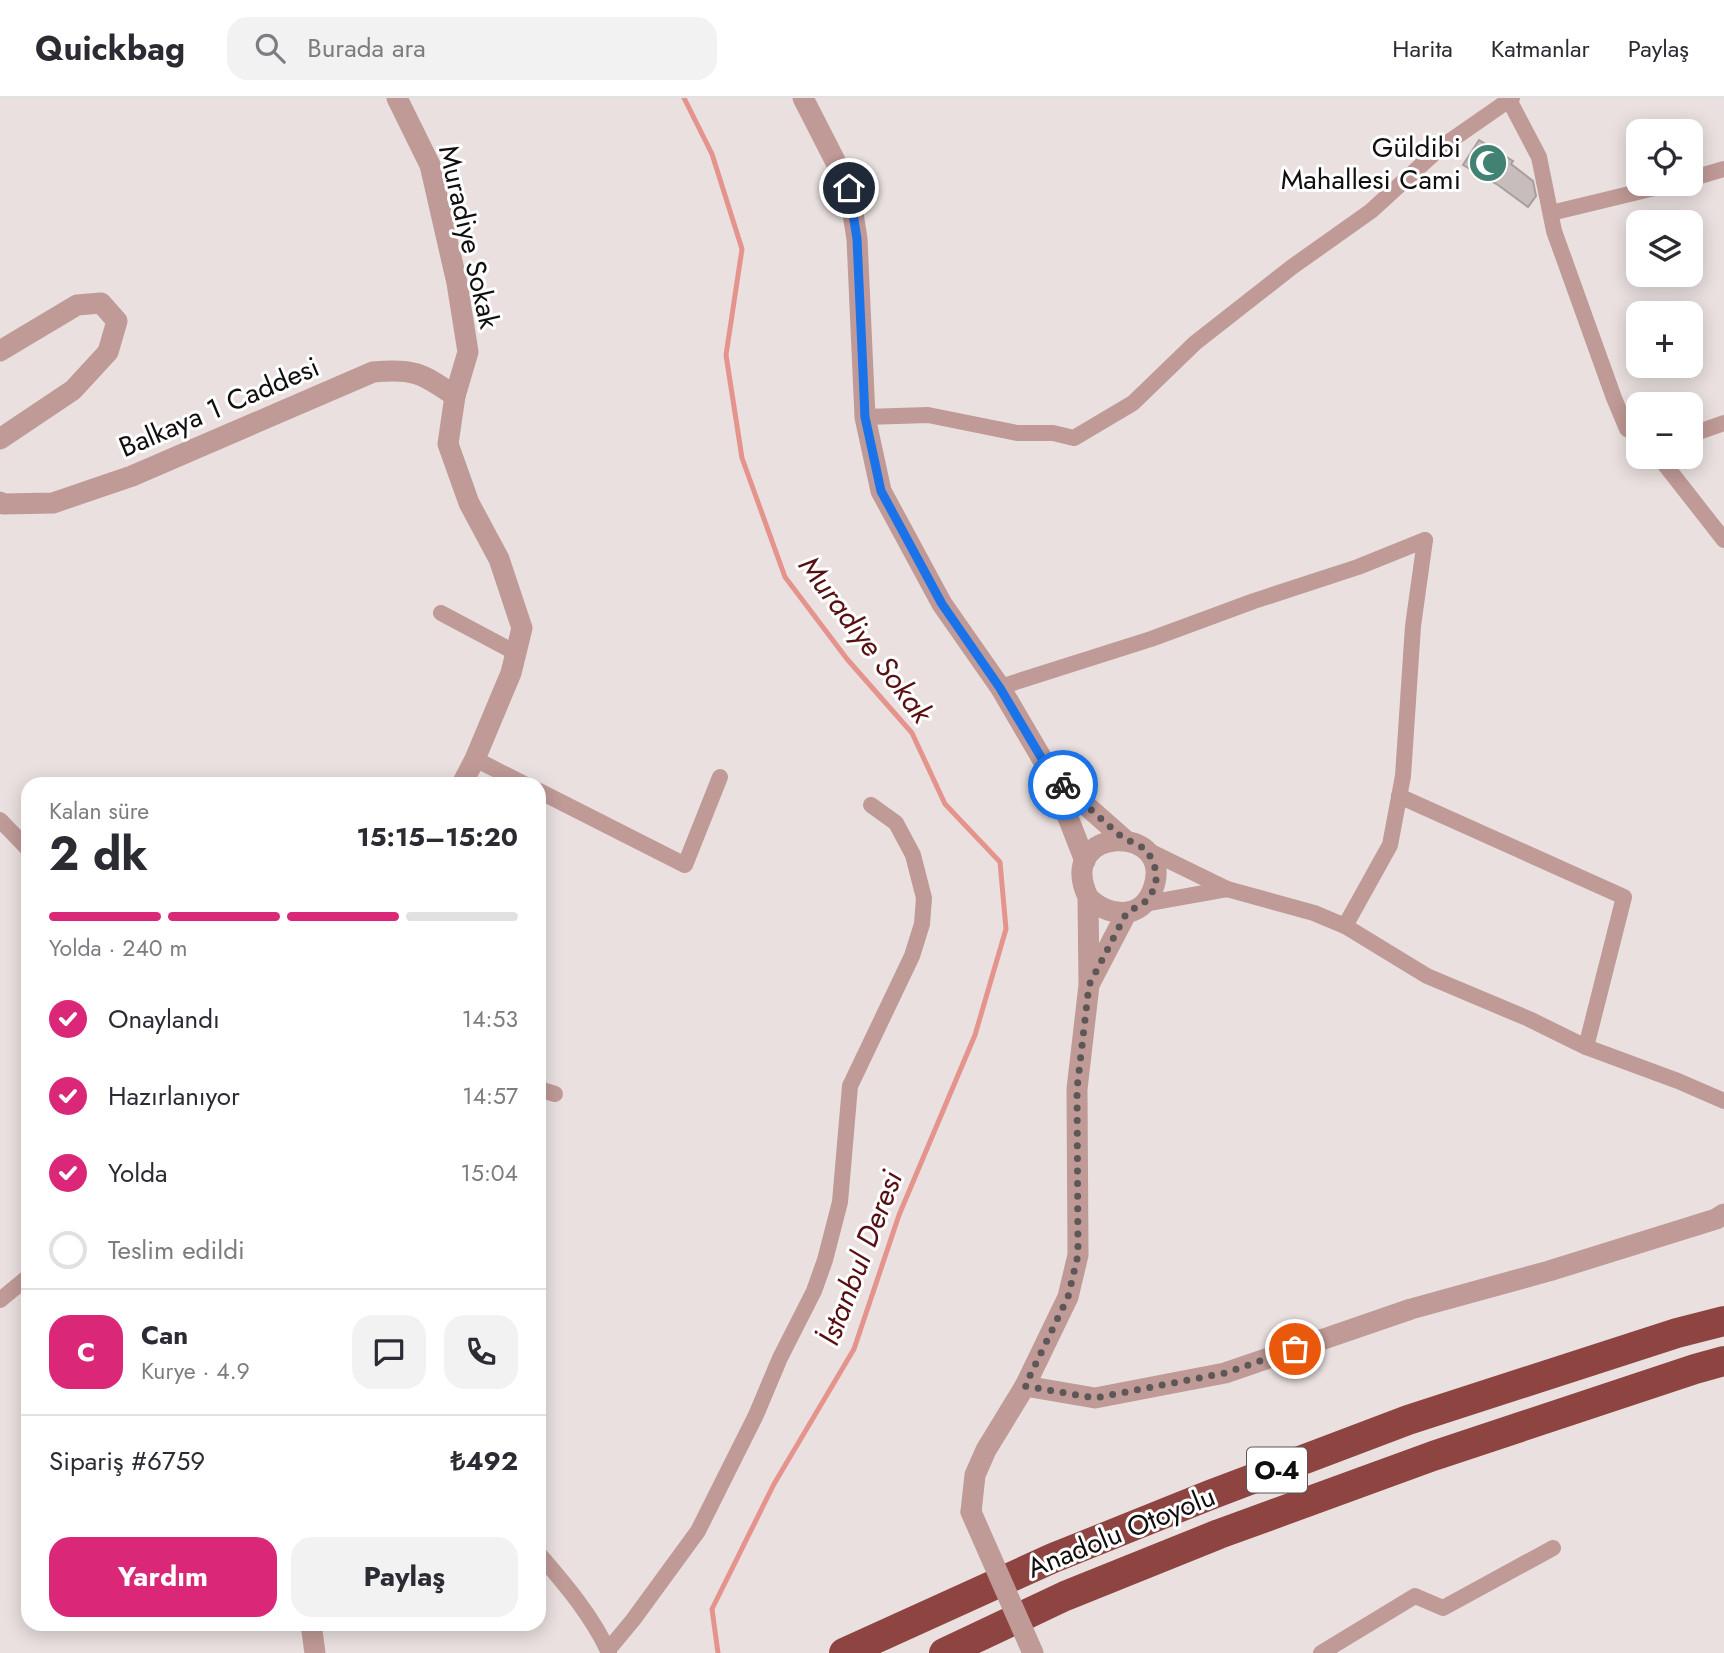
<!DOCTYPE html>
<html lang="tr">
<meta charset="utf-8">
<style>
:root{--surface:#fff;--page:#f2f2f3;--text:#2b2b33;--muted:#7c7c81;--line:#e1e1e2;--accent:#db2777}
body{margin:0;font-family:Jost,sans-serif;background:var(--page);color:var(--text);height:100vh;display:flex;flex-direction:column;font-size:26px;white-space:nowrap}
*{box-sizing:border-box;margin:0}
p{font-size:23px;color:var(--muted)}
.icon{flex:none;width:38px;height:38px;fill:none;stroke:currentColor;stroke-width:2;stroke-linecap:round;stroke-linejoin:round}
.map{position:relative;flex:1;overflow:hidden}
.drawer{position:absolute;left:21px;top:679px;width:525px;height:854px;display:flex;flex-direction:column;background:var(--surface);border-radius:21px;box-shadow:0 4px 18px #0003}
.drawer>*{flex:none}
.tools{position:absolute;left:1626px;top:21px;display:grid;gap:14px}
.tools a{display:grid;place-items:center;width:77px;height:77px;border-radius:14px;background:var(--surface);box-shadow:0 4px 18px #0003;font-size:35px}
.pin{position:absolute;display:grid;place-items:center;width:60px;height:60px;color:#fff;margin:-30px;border:4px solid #fff;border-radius:50%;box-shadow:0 2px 7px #0007}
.courier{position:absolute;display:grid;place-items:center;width:70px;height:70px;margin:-35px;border:5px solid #1a73e8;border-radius:50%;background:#fff;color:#222;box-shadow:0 2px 9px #0007}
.head em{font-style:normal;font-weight:700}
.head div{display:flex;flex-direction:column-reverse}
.head{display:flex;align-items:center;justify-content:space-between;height:119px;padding:0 28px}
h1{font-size:46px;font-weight:700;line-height:52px}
.bar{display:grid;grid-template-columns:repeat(4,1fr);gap:10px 7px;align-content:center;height:84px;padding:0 28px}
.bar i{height:9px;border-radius:5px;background:var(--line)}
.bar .on{background:var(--accent)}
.bar p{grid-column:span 4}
.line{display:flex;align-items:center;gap:18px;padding:0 28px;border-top:2px solid var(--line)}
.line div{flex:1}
.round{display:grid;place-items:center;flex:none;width:74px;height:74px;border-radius:21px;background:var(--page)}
ol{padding:0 28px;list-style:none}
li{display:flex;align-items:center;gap:21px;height:77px}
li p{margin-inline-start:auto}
li .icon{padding:7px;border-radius:50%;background:var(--accent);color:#fff;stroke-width:4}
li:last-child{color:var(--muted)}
li i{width:38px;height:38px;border:4px solid var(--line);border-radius:50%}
.button{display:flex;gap:14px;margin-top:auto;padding:14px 28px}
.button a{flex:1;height:80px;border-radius:21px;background:var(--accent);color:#fff;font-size:28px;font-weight:700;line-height:80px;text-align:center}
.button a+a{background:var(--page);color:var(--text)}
header{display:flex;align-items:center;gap:42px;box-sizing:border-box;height:98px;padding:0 35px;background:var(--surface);border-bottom:2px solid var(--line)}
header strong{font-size:33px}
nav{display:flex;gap:38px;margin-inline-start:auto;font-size:24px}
.search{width:490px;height:63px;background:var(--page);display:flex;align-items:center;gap:18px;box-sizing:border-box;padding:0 24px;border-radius:21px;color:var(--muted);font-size:26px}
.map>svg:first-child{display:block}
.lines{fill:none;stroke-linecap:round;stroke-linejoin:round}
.stream{stroke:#e5948d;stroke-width:5}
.building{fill:#c6bdbc;stroke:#a79e9d;stroke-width:2}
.minor{stroke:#bf9a96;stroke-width:16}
.tertiary{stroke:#bf9a96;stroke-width:21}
.motorway{stroke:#8e4541;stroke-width:30}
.tertiary-bridge{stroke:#bf9a96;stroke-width:21}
.done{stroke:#5d5857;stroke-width:7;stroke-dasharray:0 12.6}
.route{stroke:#1a73e8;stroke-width:9}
.labels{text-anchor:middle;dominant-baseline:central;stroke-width:6;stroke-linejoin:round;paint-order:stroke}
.shield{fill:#fff;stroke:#585656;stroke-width:2}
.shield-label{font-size:26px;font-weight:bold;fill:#110e0e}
.poi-label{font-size:28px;fill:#110e0e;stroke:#fff;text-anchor:end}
.street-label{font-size:28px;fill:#110e0e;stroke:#fff}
.water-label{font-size:30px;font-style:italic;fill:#570f11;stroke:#fff}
</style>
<header>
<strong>Quickbag</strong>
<div class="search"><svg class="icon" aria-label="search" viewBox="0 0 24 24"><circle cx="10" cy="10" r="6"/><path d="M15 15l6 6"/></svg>Burada ara</div>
<nav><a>Harita</a><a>Katmanlar</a><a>Paylaş</a></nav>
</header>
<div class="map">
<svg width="1724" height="1555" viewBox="0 0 1724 1555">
<rect width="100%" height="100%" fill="#e9e0df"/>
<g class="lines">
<path class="stream" d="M684,0L712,56L742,151L726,257L742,360L785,479L847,561L912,635L945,706L1000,764L1006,831L975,937L899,1117L854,1251L774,1386L712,1511L718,1555"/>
</g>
<path class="building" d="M1479,42L1513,63L1511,66L1533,83L1536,98L1528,109L1498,87L1463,67Z"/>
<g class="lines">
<g class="minor">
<path d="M1508,0L1539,59L1554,133L1614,300L1627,331L1638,337"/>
<path d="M1690,81L1724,71"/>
<path d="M1551,115L1671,86"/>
<path d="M865,319L928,317L1017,335H1053L1074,340L1133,305L1195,245L1292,169L1371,113L1440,50L1512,0"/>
<path d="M1690,337L1724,325"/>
<path d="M1659,359L1724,442"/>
<path d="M441,515L516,555"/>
<path d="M1000,589L1151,541L1254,503L1358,469L1425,442"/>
<path d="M475,661L524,686"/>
<path d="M539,693L685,767L720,679"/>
<path d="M1399,698L1624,799L1586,949"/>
<path d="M0,722L28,751"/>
<path d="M1145,751L1227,791L1314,815L1345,828L1427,878L1529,921L1586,949L1678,983L1724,1003"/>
<path d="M1143,806L1227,791"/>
<path d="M1345,828L1390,747L1403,678L1413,528L1425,442"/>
<path d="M539,991L555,996"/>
<path d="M0,1202L28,1179"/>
<path d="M539,1456C565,1486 593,1519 609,1555"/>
<path d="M608,1552L633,1522L698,1433L756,1317L780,1260L814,1193L825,1162L840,1104L850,988L912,858L922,826L924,800L913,757L896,725L871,707"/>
<path d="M1321,1555L1415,1498L1443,1510L1553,1450"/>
</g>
<g class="tertiary">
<path d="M397,0L430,67L457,185L468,254L455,298L448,346L469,405L499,461L522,530L511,575L475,661L462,686"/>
<path d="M803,0L849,90L857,141L865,319L881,393L942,506L1000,589L1051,676L1085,763"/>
<path d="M0,253L77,207L101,205L117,223L108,254L73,292L0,341"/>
<path d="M0,404L3,406L53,405L132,378L373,274C413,270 422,275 455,298"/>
<path d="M1055,680L1124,741"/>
<path d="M1090,885L1127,814"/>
<path d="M1025,1288L1095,1300L1225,1275L1411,1211L1549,1173L1716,1121L1724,1116"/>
<path d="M971,1414L975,1377L986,1352L1025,1288L1068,1199L1078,1157L1077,991L1089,887L1088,799C1054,726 1177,725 1153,791C1142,822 1108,820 1088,799"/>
<path d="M311,1526L315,1555"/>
</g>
<g class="motorway">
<path d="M844,1555L1053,1460L1210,1397L1408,1322L1677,1235L1724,1223"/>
<path d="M944,1555L1065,1498L1219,1436L1433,1358L1695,1271L1724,1263"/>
</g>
<path class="tertiary-bridge" d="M971,1414L1033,1555"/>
</g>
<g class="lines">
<path class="done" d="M1063,687L1124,741L1135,745L1145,751L1152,761L1156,773V785L1151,797L1143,806L1127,814L1089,887L1077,991L1078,1157L1068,1199L1025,1288L1095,1300L1225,1275L1295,1251"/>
<path class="route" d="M849,90L857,141L865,319L881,393L942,506L1000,590L1051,676L1063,687"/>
</g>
<defs>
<g id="mosque-disc" transform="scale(2.0125)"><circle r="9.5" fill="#428272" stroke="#fff"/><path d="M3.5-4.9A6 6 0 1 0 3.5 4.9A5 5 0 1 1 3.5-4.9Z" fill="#fff"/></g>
</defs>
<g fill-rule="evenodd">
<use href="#mosque-disc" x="1488" y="65"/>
</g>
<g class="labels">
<rect class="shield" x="1247" y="1349.5" width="60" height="45" rx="5"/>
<g class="shield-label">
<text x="1277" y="1372">O-4</text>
</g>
<g class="poi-label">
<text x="1461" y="49">Güldibi<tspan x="1461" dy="32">Mahallesi Cami</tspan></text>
</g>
<g class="street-label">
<text transform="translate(469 139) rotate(77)">Muradiye Sokak</text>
<text transform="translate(219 309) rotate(-23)">Balkaya 1 Caddesi</text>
<text transform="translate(1121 1434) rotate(-22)">Anadolu Otoyolu</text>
</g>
<g class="water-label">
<text transform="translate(866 541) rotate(53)">Muradiye Sokak</text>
<text transform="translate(860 1160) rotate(-69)">İstanbul Deresi</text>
</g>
</g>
</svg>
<div class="tools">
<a><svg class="icon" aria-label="locate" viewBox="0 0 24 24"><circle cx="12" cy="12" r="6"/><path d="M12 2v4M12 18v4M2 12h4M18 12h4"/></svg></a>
<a><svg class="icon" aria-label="layers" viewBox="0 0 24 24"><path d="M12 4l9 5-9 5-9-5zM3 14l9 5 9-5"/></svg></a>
<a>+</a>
<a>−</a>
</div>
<div class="pin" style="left:1295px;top:1251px;background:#ea580c"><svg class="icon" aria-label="bag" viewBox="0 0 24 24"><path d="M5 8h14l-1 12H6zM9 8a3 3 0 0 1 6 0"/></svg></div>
<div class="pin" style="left:849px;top:90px;background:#1f2937"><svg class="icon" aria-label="home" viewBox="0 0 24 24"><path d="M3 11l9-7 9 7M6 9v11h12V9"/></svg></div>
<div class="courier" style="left:1063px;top:687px"><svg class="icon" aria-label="bike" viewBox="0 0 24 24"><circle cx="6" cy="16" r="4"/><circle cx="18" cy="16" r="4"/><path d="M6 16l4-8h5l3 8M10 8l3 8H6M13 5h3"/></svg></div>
<section class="drawer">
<div class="head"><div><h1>2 dk</h1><p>Kalan süre</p></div><em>15:15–15:20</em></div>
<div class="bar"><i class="on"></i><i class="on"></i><i class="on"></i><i></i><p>Yolda · 240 m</p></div>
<ol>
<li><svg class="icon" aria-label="check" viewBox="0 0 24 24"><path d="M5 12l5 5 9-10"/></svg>Onaylandı<p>14:53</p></li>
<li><svg class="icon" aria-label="check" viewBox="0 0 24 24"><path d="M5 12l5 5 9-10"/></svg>Hazırlanıyor<p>14:57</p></li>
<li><svg class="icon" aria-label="check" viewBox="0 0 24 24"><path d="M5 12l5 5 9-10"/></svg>Yolda<p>15:04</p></li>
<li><i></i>Teslim edildi</li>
</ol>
<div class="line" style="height:126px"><b class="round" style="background:var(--accent);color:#fff">C</b><div><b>Can</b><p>Kurye · 4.9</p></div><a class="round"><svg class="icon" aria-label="chat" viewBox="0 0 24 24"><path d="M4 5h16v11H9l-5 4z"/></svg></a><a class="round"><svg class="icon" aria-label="phone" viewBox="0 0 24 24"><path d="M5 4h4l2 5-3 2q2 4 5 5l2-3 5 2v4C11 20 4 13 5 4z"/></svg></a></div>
<div class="line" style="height:91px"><div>Sipariş #6759</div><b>₺492</b></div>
<div class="button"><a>Yardım</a><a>Paylaş</a></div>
</section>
</div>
